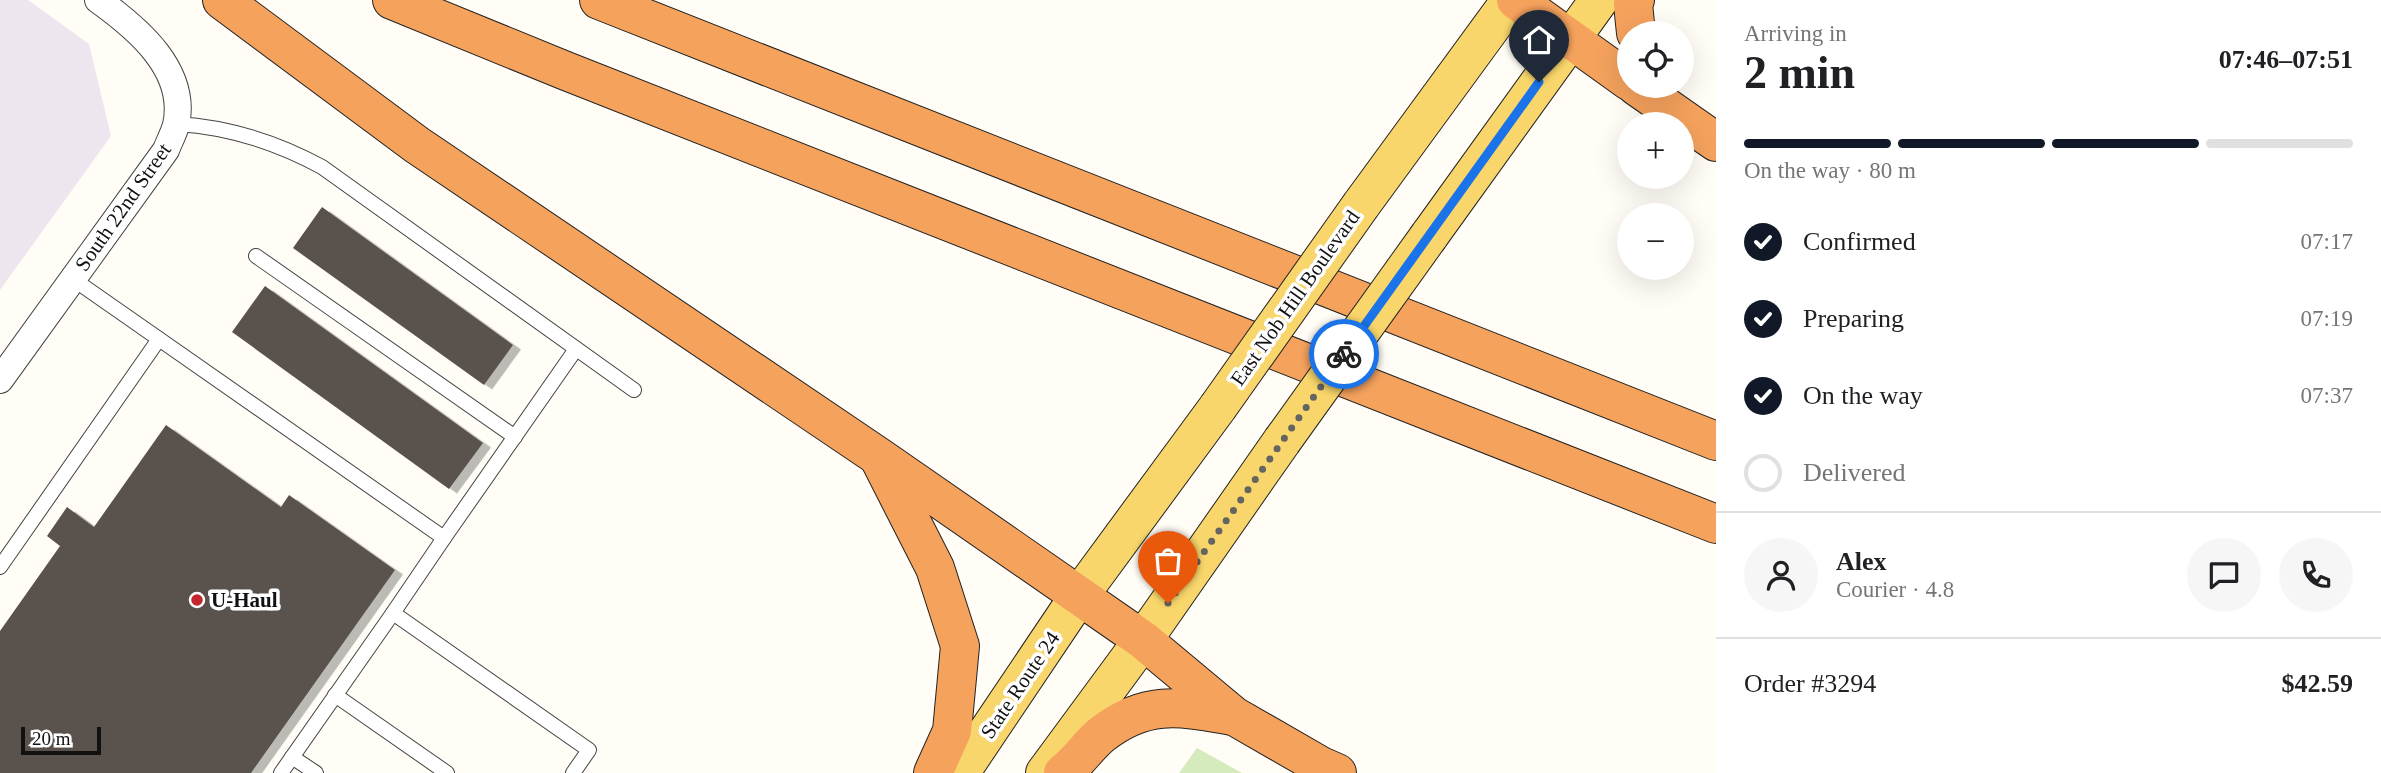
<!DOCTYPE html>
<meta charset="utf-8">
<style>
:root{--surface:#fff;--page:#f6f6f6;--text:#202124;--muted:#757577;--line:#e0e0e0;--accent:#111827}
body{margin:0;font-family:"Times New Roman",serif;background:var(--page);color:var(--text);height:100vh;display:flex;flex-direction:column;font-size:26px;white-space:nowrap}
*{box-sizing:border-box;margin:0}
p{font-size:23px;color:var(--muted)}
.icon{flex:none;width:38px;height:38px;fill:none;stroke:currentColor;stroke-width:2;stroke-linecap:round;stroke-linejoin:round}
.map{position:relative;flex:1;overflow:hidden}
.side{display:flex;flex-direction:column;background:var(--surface);width:665px}
.side>*{flex:none}
.tools{position:absolute;left:1617px;top:21px;display:grid;gap:14px}
.tools a{display:grid;place-items:center;width:77px;height:77px;border-radius:50%;background:var(--surface);box-shadow:0 7px 28px #0002;font-size:35px}
.scale{position:absolute;left:21px;bottom:18px;width:80px;box-sizing:border-box;padding-left:7px;border:4px solid #111;border-top:0;font-size:19px;line-height:24px;white-space:nowrap;color:#111;-webkit-text-stroke:5px #fff;paint-order:stroke}
.pin{position:absolute;display:grid;place-items:center;width:60px;height:60px;color:#fff;margin:-72px -30px;border-radius:50% 50% 50% 0;rotate:-45deg;box-shadow:0 0 7px #0007}
.pin .icon{rotate:45deg}
.courier{position:absolute;display:grid;place-items:center;width:70px;height:70px;margin:-35px;border:5px solid #1a73e8;border-radius:50%;background:#fff;color:#222;box-shadow:0 2px 9px #0007}
.headline em{font-style:normal;font-weight:700}
.headline div{display:flex;flex-direction:column-reverse}
.headline{display:flex;align-items:center;justify-content:space-between;height:119px;padding:0 28px}
h1{font-size:46px;font-weight:700;line-height:52px}
.bar{display:grid;grid-template-columns:repeat(4,1fr);gap:10px 7px;align-content:center;height:84px;padding:0 28px}
.bar i{height:9px;border-radius:5px;background:var(--line)}
.bar .selected{background:var(--accent)}
.bar p{grid-column:span 4}
.line{display:flex;align-items:center;gap:18px;padding:0 28px;border-top:2px solid var(--line)}
.line div{flex:1}
.round{display:grid;place-items:center;flex:none;width:74px;height:74px;border-radius:37px;background:var(--page)}
ol{padding:0 28px;list-style:none}
li{display:flex;align-items:center;gap:21px;height:77px}
li p{margin-inline-start:auto}
li .icon{padding:7px;border-radius:50%;background:var(--accent);color:#fff;stroke-width:4}
li:last-child{color:var(--muted)}
li i{width:38px;height:38px;border:4px solid var(--line);border-radius:50%}
main{display:flex;flex:1;min-height:0}
.map>svg:first-child{display:block}
.industrial{fill:#eee6ef}
.green{fill:#d5ebbd}
.building{fill:#5a524d;filter:url(#shadow)}
.lines{fill:none;stroke-linecap:round;stroke-linejoin:round}
.service-casing{stroke:#444;stroke-width:16}
.minor-casing{stroke:#444;stroke-width:28}
.primary-casing{stroke:#222;stroke-width:40}
.motorway-casing{stroke:#222;stroke-width:40}
.service{stroke:#fff;stroke-width:14}
.minor{stroke:#fff;stroke-width:26}
.primary{stroke:#f9d66b;stroke-width:38}
.motorway{stroke:#f5a25d;stroke-width:38}
.primary-bridge-casing{stroke:#222;stroke-width:40;stroke-linecap:butt}
.primary-bridge{stroke:#f9d66b;stroke-width:38}
.done{stroke:#646461;stroke-width:7;stroke-dasharray:0 12.6}
.route{stroke:#1a73e8;stroke-width:9}
.poi-dot{fill:#c4262e;stroke:#fff;stroke-width:2.5}
.labels{text-anchor:middle;dominant-baseline:central;stroke-width:7;stroke-linejoin:round;paint-order:stroke}
.street-label{font-size:21px;fill:#111;stroke:#fff}
.poi-label{font-size:21px;font-weight:bold;fill:#111;stroke:#fff;text-anchor:start}
</style>
<main>
<div class="map">
<svg width="1716" height="773" viewBox="0 0 1716 773">
<defs>
<filter id="shadow"><feDropShadow dx="8" dy="4.5" stdDeviation="0" flood-color="#0004"/></filter>
</defs>
<rect width="100%" height="100%" fill="#fffdf5"/>
<path class="industrial" d="M0,0H28L89,44L111,136L0,290Z"/>
<path class="green" d="M1197,748L1242,773H1179Z"/>
<g class="building">
<path d="M322,207L513,345L484,385L293,248Z"/>
<path d="M265,286L483,443L449,489L232,332Z"/>
<path d="M166,425L281,507L289,495L395,570L251,773H0V631L60,546L47,536L67,507L94,527Z"/>
</g>
<g class="lines">
<g class="service-casing">
<g id="service">
<path d="M177,124C229,127 276,142 322,167L634,390"/>
<path d="M256,256L515,437"/>
<path d="M73,279L159,339"/>
<path d="M444,538L576,349"/>
<path d="M0,567L159,339L444,538L393,613"/>
<path d="M335,695L447,773"/>
<path d="M292,757L316,773"/>
<path d="M281,773L393,613L589,750L573,773"/>
</g>
</g>
<g class="minor-casing">
<path id="minor" d="M0,380L166,150C169,142 174,133 176,125C188,70 137,28 98,0"/>
</g>
<g class="primary-casing">
<g id="primary">
<path d="M1361,205L1511,0"/>
<path d="M1429,236L1599,0"/>
<path d="M960,773L1079,596L1218,407"/>
<path d="M1045,773L1143,640L1282,441"/>
</g>
</g>
<g class="motorway-casing">
<g id="motorway">
<path d="M222,0L417,145L879,457L1143,640L1234,716L1321,766L1337,773"/>
<path d="M392,0L566,71L1716,524"/>
<path d="M599,0L1716,441"/>
<path d="M1516,0L1629,81"/>
<path d="M1635,0L1633,4L1636,33"/>
<path d="M1636,86L1716,142"/>
<path d="M881,462L935,568L960,646L952,731L933,773"/>
<path d="M1063,773C1078,762 1088,745 1102,734C1147,699 1181,707 1233,716"/>
</g>
</g>
<use href="#service" class="service"/>
<use href="#minor" class="minor"/>
<use href="#primary" class="primary"/>
<use href="#motorway" class="motorway"/>
<g class="primary-bridge-casing">
<g id="primary-bridge">
<path d="M1218,407L1361,205"/>
<path d="M1282,441L1429,236"/>
</g>
</g>
<use href="#primary-bridge" class="primary-bridge"/>
</g>
<g class="lines">
<path class="done" d="M1168,603L1344,354"/>
<path class="route" d="M1344,354L1539,82"/>
</g>
<circle class="poi-dot" cx="197" cy="600" r="7"/>
<g class="labels">
<g class="street-label">
<text transform="translate(123 207) rotate(-55)">South 22nd Street</text>
<text transform="translate(1295 298) rotate(-55)">East Nob Hill Boulevard</text>
<text transform="translate(1020 685) rotate(-56)">State Route 24</text>
</g>
<g class="poi-label">
<text x="211" y="600">U-Haul</text>
</g>
</g>
</svg>
<div class="tools">
<a><svg class="icon" aria-label="locate" viewBox="0 0 24 24"><circle cx="12" cy="12" r="6"/><path d="M12 2v4M12 18v4M2 12h4M18 12h4"/></svg></a>
<a>+</a>
<a>−</a>
</div>
<div class="scale">20 m</div>
<div class="pin" style="left:1168px;top:603px;background:#ea580c"><svg class="icon" aria-label="bag" viewBox="0 0 24 24"><path d="M5 8h14l-1 12H6zM9 8a3 3 0 0 1 6 0"/></svg></div>
<div class="pin" style="left:1539px;top:82px;background:#1f2937"><svg class="icon" aria-label="home" viewBox="0 0 24 24"><path d="M3 11l9-7 9 7M6 9v11h12V9"/></svg></div>
<div class="courier" style="left:1344px;top:354px"><svg class="icon" aria-label="bike" viewBox="0 0 24 24"><circle cx="6" cy="16" r="4"/><circle cx="18" cy="16" r="4"/><path d="M6 16l4-8h5l3 8M10 8l3 8H6M13 5h3"/></svg></div>
</div>
<section class="side">
<div class="headline"><div><h1>2 min</h1><p>Arriving in</p></div><em>07:46–07:51</em></div>
<div class="bar"><i class="selected"></i><i class="selected"></i><i class="selected"></i><i></i><p>On the way · 80 m</p></div>
<ol>
<li><svg class="icon" aria-label="check" viewBox="0 0 24 24"><path d="M5 12l5 5 9-10"/></svg>Confirmed<p>07:17</p></li>
<li><svg class="icon" aria-label="check" viewBox="0 0 24 24"><path d="M5 12l5 5 9-10"/></svg>Preparing<p>07:19</p></li>
<li><svg class="icon" aria-label="check" viewBox="0 0 24 24"><path d="M5 12l5 5 9-10"/></svg>On the way<p>07:37</p></li>
<li><i></i>Delivered</li>
</ol>
<div class="line" style="height:126px"><a class="round"><svg class="icon" aria-label="person" viewBox="0 0 24 24"><circle cx="12" cy="8" r="4"/><path d="M4 21q1-7 8-7t8 7"/></svg></a><div><b>Alex</b><p>Courier · 4.8</p></div><a class="round"><svg class="icon" aria-label="chat" viewBox="0 0 24 24"><path d="M4 5h16v11H9l-5 4z"/></svg></a><a class="round"><svg class="icon" aria-label="phone" viewBox="0 0 24 24"><path d="M5 4h4l2 5-3 2q2 4 5 5l2-3 5 2v4C11 20 4 13 5 4z"/></svg></a></div>
<div class="line" style="height:91px"><div>Order #3294</div><b>$42.59</b></div>
</section>
</main>
